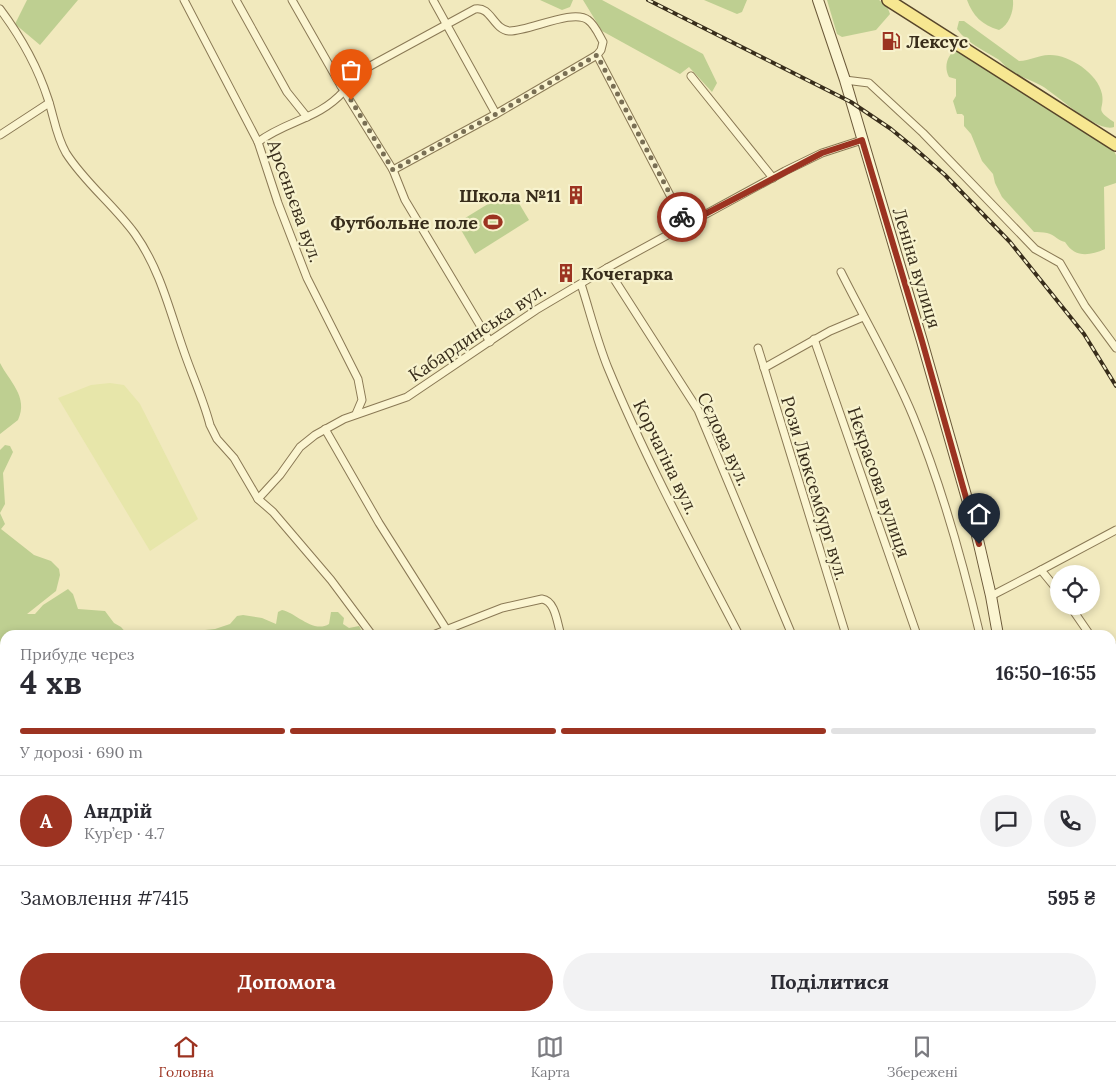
<!DOCTYPE html>
<html lang="uk">
<meta charset="utf-8">
<style>
:root{--surface:#fff;--page:#f2f2f3;--text:#2b2b33;--muted:#7c7c81;--line:#e1e1e2;--accent:#9c3321}
body{margin:0;font-family:Lora,serif;background:var(--page);color:var(--text);height:100vh;display:flex;flex-direction:column;font-size:19px;white-space:nowrap}
*{box-sizing:border-box;margin:0}
p{font-size:16px;color:var(--muted)}
.icon{flex:none;width:28px;height:28px;fill:none;stroke:currentColor;stroke-width:2;stroke-linecap:round;stroke-linejoin:round}
.map{position:relative;flex:1;overflow:hidden}
.details{position:absolute;left:0px;top:630px;width:1116px;height:391px;display:flex;flex-direction:column;background:var(--surface);border-radius:15px 15px 0 0;box-shadow:0 2px 8px #0003}
.details>*{flex:none}
.buttons{position:absolute;left:1050px;top:565px;display:grid;gap:10px}
.buttons a{display:grid;place-items:center;width:50px;height:50px;border-radius:50%;background:var(--surface);box-shadow:0 2px 8px #0003;font-size:25px}
.pin{position:absolute;display:grid;place-items:center;width:42px;height:42px;color:#fff;margin:-51px -21px;border-radius:50% 50% 50% 0;rotate:-45deg;box-shadow:0 0 5px #0007}
.pin .icon{rotate:45deg}
.courier{position:absolute;display:grid;place-items:center;width:50px;height:50px;margin:-25px;border:4px solid #9c3321;border-radius:50%;background:#fff;color:#222;box-shadow:0 1px 6px #0007}
.overview em{font-style:normal;font-weight:800}
.overview div{display:flex;flex-direction:column-reverse}
.overview{display:flex;align-items:center;justify-content:space-between;height:85px;padding:0 20px}
h1{font-size:32px;font-weight:800;line-height:38px}
.bar{display:grid;grid-template-columns:repeat(4,1fr);gap:8px 5px;align-content:center;height:60px;padding:0 20px}
.bar i{height:6px;border-radius:4px;background:var(--line)}
.bar .current{background:var(--accent)}
.bar p{grid-column:span 4}
.line{display:flex;align-items:center;gap:12px;padding:0 20px;border-top:1px solid var(--line)}
.line div{flex:1}
.round{display:grid;place-items:center;flex:none;width:52px;height:52px;border-radius:26px;background:var(--page)}
.primary-button{display:flex;gap:10px;margin-top:auto;padding:10px 20px}
.primary-button a{flex:1;height:58px;border-radius:30px;background:var(--accent);color:#fff;font-size:20px;font-weight:800;line-height:58px;text-align:center}
.primary-button a+a{background:var(--page);color:var(--text)}
.menu{display:flex;justify-content:space-around;align-items:center;height:70px;border-top:1px solid var(--line);background:var(--surface);font-size:14px;color:var(--muted)}
.menu a{display:grid;justify-items:center;gap:2px}
.menu .current{color:var(--accent)}
.map>svg:first-child{display:block}
.farmland{fill:#e7e6aa}
.green{fill:#becf91}
.lines{fill:none;stroke-linecap:round;stroke-linejoin:round}
.minor-casing{stroke:#8a7955;stroke-width:9}
.secondary-casing{stroke:#6b5939;stroke-width:12}
.primary-casing{stroke:#57452a;stroke-width:14}
.minor{stroke:#fbf5d1;stroke-width:7}
.secondary{stroke:#fbf5d1;stroke-width:10}
.primary{stroke:#f7e791;stroke-width:11}
.rail-casing{stroke:#382d1b;stroke-width:4}
.rail{stroke:#f7f2cd;stroke-width:2;stroke-dasharray:5.5;stroke-linecap:butt}
.done{stroke:#796f54;stroke-width:5;stroke-dasharray:0 9}
.route{stroke:#9c3321;stroke-width:6}
.labels{text-anchor:middle;dominant-baseline:central;stroke-width:4.5;stroke-linejoin:round;paint-order:stroke}
.poi-label{font-size:18px;font-weight:bold;fill:#382d1b;stroke:#f7f2cd;text-anchor:start}
.street-label{font-size:18px;fill:#382d1b;stroke:#f7f2cd}
</style>
<div class="map">
<svg width="1116" height="1021" viewBox="0 0 1116 1021">
<rect width="100%" height="100%" fill="#f1e9bd"/>
<path class="farmland" d="M110,383L124,385L140,404L198,519L150,551L58,398L91,385Z"/>
<g class="green">
<path d="M27,0H78L40,45L15,24Z"/>
<path d="M540,0H573L570,7L562,10Z"/>
<path d="M583,0H602L703,54L717,83L712,92L689,67L680,74L602,31Z"/>
<path d="M704,0H747L742,12L737,14Z"/>
<path d="M827,0H879L887,6L890,14L876,30L842,37L837,34Z"/>
<path d="M967,0H1013C1014,11 1009,25 999,30C982,25 973,16 967,0Z"/>
<path d="M959,21H964L1019,61C1030,61 1038,55 1049,55C1068,54 1098,73 1102,94C1105,111 1093,108 1114,122V127C1097,133 1057,95 1042,86C1032,80 1020,77 1011,71C1005,67 1002,61 996,58C983,50 966,42 957,29Z"/>
<path d="M958,47L1111,145L1116,155V183L1104,187L1105,249C1089,256 1075,258 1065,242C1058,241 1054,234 1047,233C1043,232 1038,232 1034,232L1002,197L995,183L993,174L982,161L971,134L964,126V116L962,114H957L953,101L956,96V79L949,77C943,66 948,54 958,47Z"/>
<path d="M511,190L529,220L475,254L457,223Z"/>
<path d="M0,363C9,381 29,397 18,420L0,434Z"/>
<path d="M5,445L10,446L13,452L3,473L5,504L0,513L5,524L1,529L34,555L51,561L59,569L60,575L56,591L27,614H35L43,605L68,589L73,594L78,609L105,611L114,623L121,627L128,635H5V816L0,809V450Z"/>
<path d="M282,610C295,612 313,634 329,624L331,612H338L344,618L343,624L349,628L359,626L363,633L370,635H198L205,630L215,629L230,624L237,616L243,615L262,618L276,624L278,612Z"/>
</g>
<g class="lines">
<g class="minor-casing">
<g id="minor">
<path d="M184,0L258,142L278,203L307,278L358,379L362,400L356,414"/>
<path d="M236,0L287,92L307,117"/>
<path d="M292,0L341,86L393,170L405,200L490,342"/>
<path d="M433,0L496,114"/>
<path d="M0,9C21,37 37,65 48,99C54,117 56,136 66,153C85,183 114,205 135,234C162,272 171,317 187,360C195,382 204,402 210,425L217,439L234,458L258,499L273,512L331,580L372,635"/>
<path d="M691,76L773,178"/>
<path d="M845,80L869,83L923,133L1035,249L1060,263L1085,306L1116,348"/>
<path d="M341,86L350,77L475,9C491,6 493,29 509,31C528,32 573,8 588,20C595,25 599,35 603,42L601,50L597,55L685,224"/>
<path d="M0,135L49,103"/>
<path d="M258,142C287,120 318,120 344,91"/>
<path d="M393,170L496,114L597,55"/>
<path d="M607,268L698,410L792,635"/>
<path d="M841,272C865,320 893,367 913,416C941,484 963,563 980,635"/>
<path d="M581,284C590,312 597,341 608,368C646,460 693,547 739,635"/>
<path d="M814,339L917,635"/>
<path d="M758,348L846,635"/>
<path d="M764,368L830,331L863,317"/>
<path d="M325,429L379,523L450,635"/>
<path d="M258,499L280,475L300,447L315,435L344,419L407,397L536,310L607,268L785,171L822,153L862,140"/>
<path d="M1059,592L1041,570L1116,530"/>
<path d="M991,596L1041,570"/>
<path d="M1070,606L1090,635"/>
<path d="M433,635L502,608L542,599C556,601 557,624 561,635"/>
<path d="M1111,649L1116,647"/>
<path d="M1111,789L1116,795"/>
<path d="M1111,875L1116,873"/>
<path d="M1112,917L1116,920"/>
<path d="M570,1016L571,1021"/>
<path d="M619,1016L621,1021"/>
<path d="M723,1021L733,1016"/>
</g>
</g>
<g class="secondary-casing">
<g id="secondary">
<path d="M818,0L845,80L922,341L975,527L991,596L998,635"/>
<path d="M1066,1016L1067,1021"/>
</g>
</g>
<g class="primary-casing">
<path id="primary" d="M888,0L1116,145"/>
</g>
<use href="#minor" class="minor"/>
<use href="#secondary" class="secondary"/>
<use href="#primary" class="primary"/>
<g class="rail-casing">
<path id="rail" d="M648,0L851,102L891,129L913,147L945,175L1010,242L1084,334L1116,386"/>
</g>
<use href="#rail" class="rail"/>
</g>
<g class="lines">
<path class="done" d="M351,100L393,170L496,114L597,55L682,217"/>
<path class="route" d="M682,217L686,224L822,153L862,140L922,341L979,544"/>
</g>
<defs>
<g id="fuel-bare" transform="scale(1.5)"><path d="M-5.5-6h7V0h2V4h1.3V-2.5L3-4.5l.8-.8L6-3V5H2.5V1h-1V6h-7ZM-4.2-4.7v3.2H.2V-4.7Z" fill="#9c3321" stroke="#f7f2cd" stroke-width="2.5" paint-order="stroke"/></g>
<g id="building-bare" transform="scale(1.5)"><path d="M-4-6H4V6H1V3H-1V6H-4ZM-2.5-4.3h1.7v1.8h-1.7ZM.8-4.3h1.7v1.8H.8ZM-2.5-1h1.7V.8h-1.7ZM.8-1h1.7V.8H.8Z" fill="#9c3321" stroke="#f7f2cd" stroke-width="2.5" paint-order="stroke"/></g>
<g id="stadium-bare" transform="scale(1.5)"><path d="M0-5a6.5 5 0 1 0 0 10a6.5 5 0 1 0 0-10ZM-3.5-1.8h7v3.6h-7Z" fill="#9c3321" stroke="#f7f2cd" stroke-width="2.5" paint-order="stroke"/></g>
</defs>
<g fill-rule="evenodd">
<use href="#fuel-bare" x="891" y="41"/>
<use href="#building-bare" x="576" y="195"/>
<use href="#stadium-bare" x="493" y="222"/>
<use href="#building-bare" x="566" y="273"/>
</g>
<g class="labels">
<g class="poi-label">
<text x="906" y="41">Лексус</text>
<text x="561" y="195" text-anchor="end">Школа №11</text>
<text x="478" y="222" text-anchor="end">Футбольне поле</text>
<text x="581" y="273">Кочегарка</text>
</g>
<g class="street-label">
<text transform="translate(295 201) rotate(70)">Арсеньєва вул.</text>
<text transform="translate(917 268) rotate(73)">Леніна вулиця</text>
<text transform="translate(477 332) rotate(-34)">Кабардинська вул.</text>
<text transform="translate(724 439) rotate(65)">Сєдова вул.</text>
<text transform="translate(666 457) rotate(64)">Корчагіна вул.</text>
<text transform="translate(879 482) rotate(71)">Нєкрасова вулиця</text>
<text transform="translate(815 488) rotate(73)">Рози Люксембург вул.</text>
</g>
</g>
</svg>
<div class="buttons">
<a><svg class="icon" aria-label="locate" viewBox="0 0 24 24"><circle cx="12" cy="12" r="6"/><path d="M12 2v4M12 18v4M2 12h4M18 12h4"/></svg></a>
</div>
<div class="pin" style="left:351px;top:100px;background:#ea580c"><svg class="icon" aria-label="bag" viewBox="0 0 24 24"><path d="M5 8h14l-1 12H6zM9 8a3 3 0 0 1 6 0"/></svg></div>
<div class="pin" style="left:979px;top:544px;background:#1f2937"><svg class="icon" aria-label="home" viewBox="0 0 24 24"><path d="M3 11l9-7 9 7M6 9v11h12V9"/></svg></div>
<div class="courier" style="left:682px;top:217px"><svg class="icon" aria-label="bike" viewBox="0 0 24 24"><circle cx="6" cy="16" r="4"/><circle cx="18" cy="16" r="4"/><path d="M6 16l4-8h5l3 8M10 8l3 8H6M13 5h3"/></svg></div>
<section class="details">
<div class="overview"><div><h1>4 хв</h1><p>Прибуде через</p></div><em>16:50–16:55</em></div>
<div class="bar"><i class="current"></i><i class="current"></i><i class="current"></i><i></i><p>У дорозі · 690 m</p></div>
<div class="line" style="height:90px"><b class="round" style="background:var(--accent);color:#fff">А</b><div><b>Андрій</b><p>Кур’єр · 4.7</p></div><a class="round"><svg class="icon" aria-label="chat" viewBox="0 0 24 24"><path d="M4 5h16v11H9l-5 4z"/></svg></a><a class="round"><svg class="icon" aria-label="phone" viewBox="0 0 24 24"><path d="M5 4h4l2 5-3 2q2 4 5 5l2-3 5 2v4C11 20 4 13 5 4z"/></svg></a></div>
<div class="line" style="height:65px"><div>Замовлення #7415</div><b>595 ₴</b></div>
<div class="primary-button"><a>Допомога</a><a>Поділитися</a></div>
</section>
</div>
<nav class="menu">
<a class="current"><svg class="icon" aria-label="home" viewBox="0 0 24 24"><path d="M3 11l9-7 9 7M6 9v11h12V9"/></svg>Головна</a>
<a><svg class="icon" aria-label="map" viewBox="0 0 24 24"><path d="M3 6l6-2 6 2 6-2v14l-6 2-6-2-6 2zM9 4v14M15 6v14"/></svg>Карта</a>
<a><svg class="icon" aria-label="saved" viewBox="0 0 24 24"><path d="M7 4h10v16l-5-4-5 4z"/></svg>Збережені</a>
</nav>
